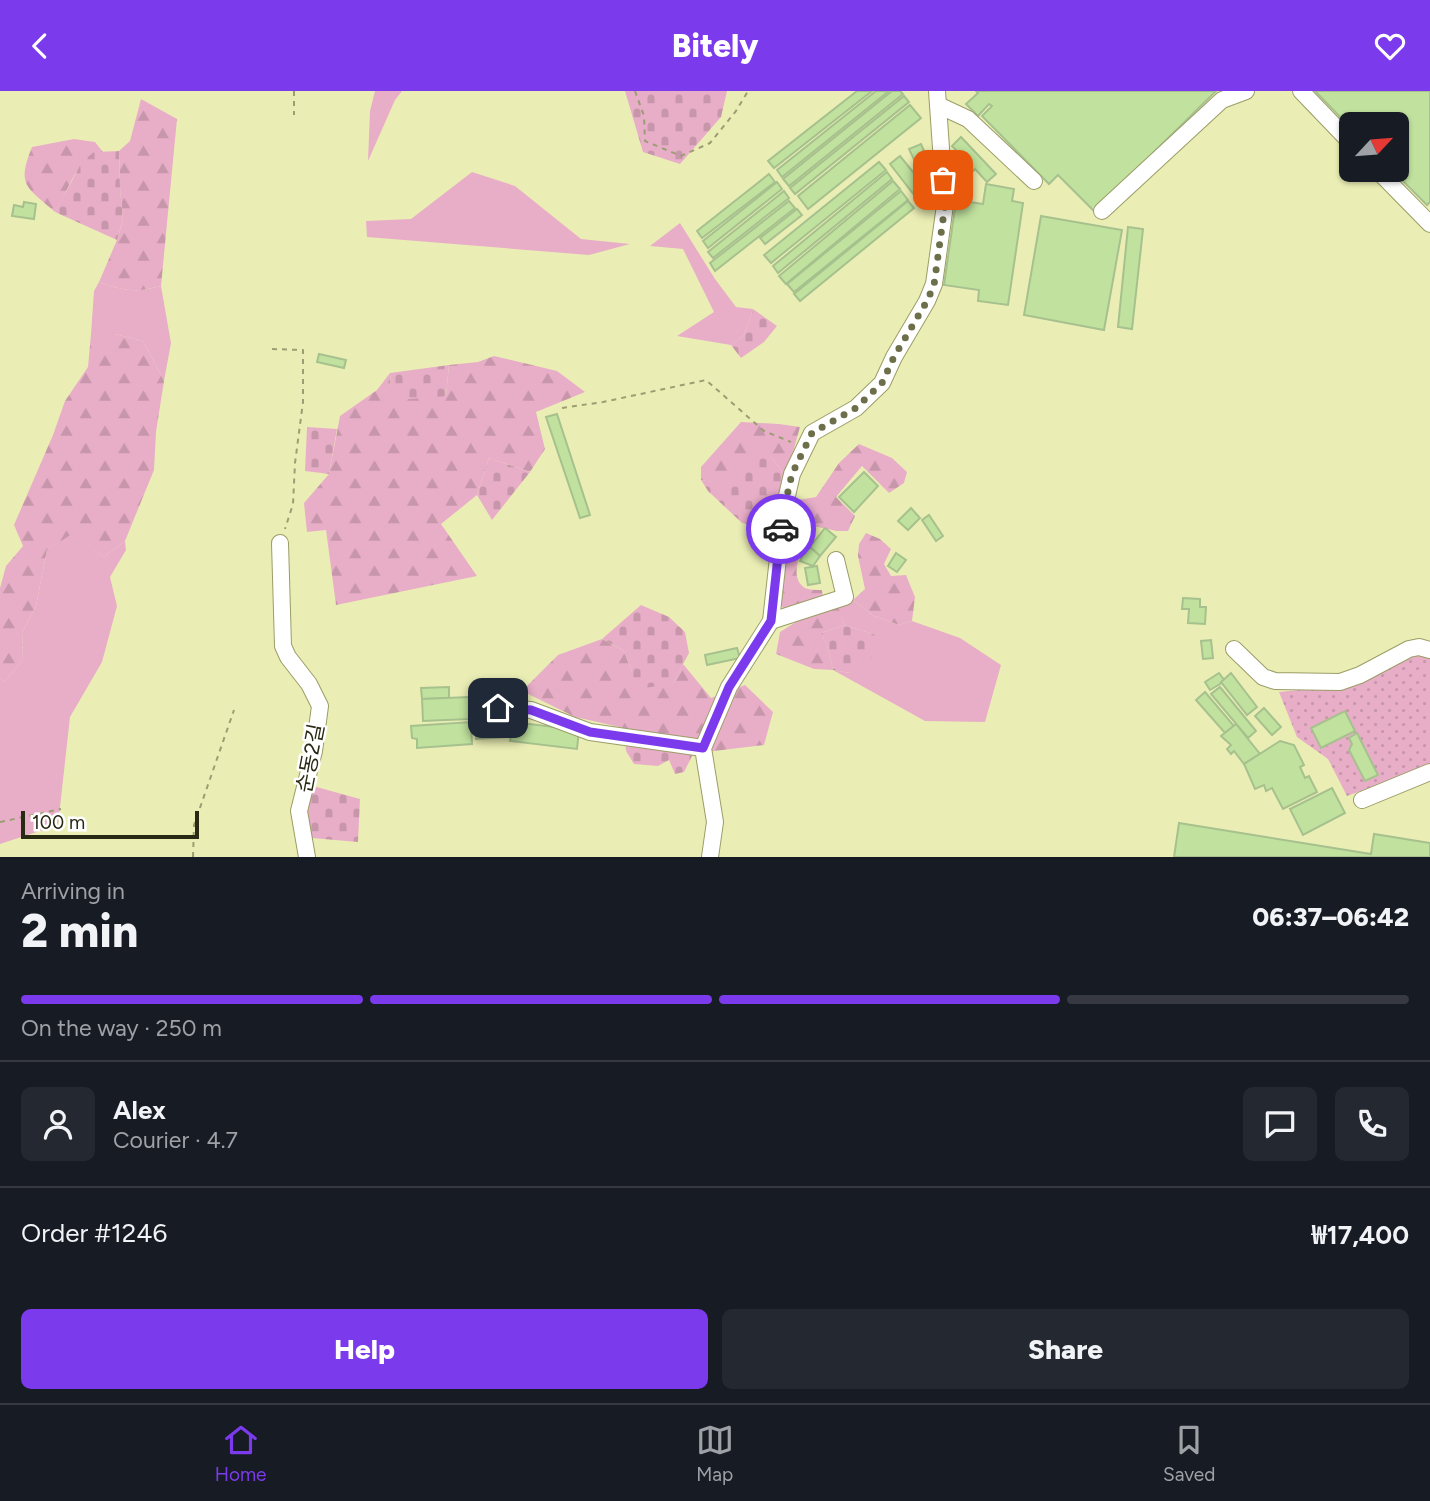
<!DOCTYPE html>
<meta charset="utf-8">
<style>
:root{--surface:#171b24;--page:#242831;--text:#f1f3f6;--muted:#9ea1a6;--line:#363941;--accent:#7c3aed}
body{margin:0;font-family:Figtree,"Noto Sans KR",sans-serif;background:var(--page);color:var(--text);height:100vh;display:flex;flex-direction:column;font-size:26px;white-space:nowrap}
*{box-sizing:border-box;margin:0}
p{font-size:23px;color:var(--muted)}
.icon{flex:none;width:38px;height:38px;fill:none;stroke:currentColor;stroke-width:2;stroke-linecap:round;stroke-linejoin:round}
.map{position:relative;height:766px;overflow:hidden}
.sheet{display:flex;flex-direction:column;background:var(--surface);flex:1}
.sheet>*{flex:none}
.needle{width:46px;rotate:64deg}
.controls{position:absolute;left:1339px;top:21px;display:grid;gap:14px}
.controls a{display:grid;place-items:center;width:70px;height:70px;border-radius:10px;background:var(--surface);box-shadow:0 2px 5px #0004;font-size:35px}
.scale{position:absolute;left:21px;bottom:18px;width:178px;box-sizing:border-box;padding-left:7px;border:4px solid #292a13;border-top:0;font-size:19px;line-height:24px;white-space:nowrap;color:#292a13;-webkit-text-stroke:5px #fff;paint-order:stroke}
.pin{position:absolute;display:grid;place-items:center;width:60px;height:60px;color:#fff;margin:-30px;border-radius:14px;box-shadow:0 4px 10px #0006}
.courier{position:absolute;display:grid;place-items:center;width:70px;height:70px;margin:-35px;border:5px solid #7c3aed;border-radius:50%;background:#fff;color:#222;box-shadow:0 2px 9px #0007}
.overview em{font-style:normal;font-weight:800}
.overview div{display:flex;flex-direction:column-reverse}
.overview{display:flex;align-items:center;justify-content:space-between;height:119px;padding:0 21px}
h1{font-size:46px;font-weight:800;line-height:52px}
.bar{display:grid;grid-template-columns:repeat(4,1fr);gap:10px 7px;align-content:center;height:84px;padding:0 21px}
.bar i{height:9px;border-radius:5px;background:var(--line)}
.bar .selected{background:var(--accent)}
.bar p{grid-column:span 4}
.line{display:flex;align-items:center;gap:18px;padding:0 21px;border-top:2px solid var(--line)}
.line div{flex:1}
.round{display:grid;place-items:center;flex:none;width:74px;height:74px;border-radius:10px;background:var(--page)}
.action{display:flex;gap:14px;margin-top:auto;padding:14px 21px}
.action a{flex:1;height:80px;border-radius:10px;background:var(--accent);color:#fff;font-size:28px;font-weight:800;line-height:80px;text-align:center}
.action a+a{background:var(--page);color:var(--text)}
header{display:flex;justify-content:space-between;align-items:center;height:91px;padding:0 21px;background:var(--accent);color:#fff;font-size:32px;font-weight:800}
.dock{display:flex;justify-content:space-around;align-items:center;height:98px;border-top:2px solid var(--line);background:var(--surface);font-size:19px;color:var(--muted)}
.dock a{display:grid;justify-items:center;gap:4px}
.dock .selected{color:var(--accent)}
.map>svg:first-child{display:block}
.green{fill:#e8aec8}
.forest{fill:url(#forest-firs)}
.cemetery{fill:url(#cemetery-stones)}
.park{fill:url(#park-dots)}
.building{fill:#c0e29e;stroke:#a7c18e;stroke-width:2}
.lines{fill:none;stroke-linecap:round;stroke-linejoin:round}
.minor-casing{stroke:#9b9d66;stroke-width:18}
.path{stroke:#9b9e72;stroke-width:2;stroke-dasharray:5 5;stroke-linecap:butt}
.minor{stroke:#fff;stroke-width:16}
.done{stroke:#6d6f4b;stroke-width:7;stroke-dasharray:0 12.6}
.route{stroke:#7c3aed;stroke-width:9}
.labels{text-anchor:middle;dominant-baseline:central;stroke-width:5;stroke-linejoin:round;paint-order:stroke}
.street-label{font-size:21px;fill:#292a13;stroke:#fff}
</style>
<header><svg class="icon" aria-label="back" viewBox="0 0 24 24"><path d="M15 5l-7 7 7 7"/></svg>Bitely<svg class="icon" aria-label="heart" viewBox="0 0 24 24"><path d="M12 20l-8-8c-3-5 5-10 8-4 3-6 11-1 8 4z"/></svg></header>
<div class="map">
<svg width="1430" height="766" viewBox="0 0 1430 766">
<defs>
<pattern id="forest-firs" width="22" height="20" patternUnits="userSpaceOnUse" patternTransform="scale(1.75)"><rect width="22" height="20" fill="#e8aec8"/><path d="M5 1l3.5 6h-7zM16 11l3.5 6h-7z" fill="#c796ab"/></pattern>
<pattern id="cemetery-stones" width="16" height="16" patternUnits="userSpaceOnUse" patternTransform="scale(1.75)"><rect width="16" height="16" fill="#e8aec8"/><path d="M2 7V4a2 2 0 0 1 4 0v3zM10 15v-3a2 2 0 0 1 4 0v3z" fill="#c796ab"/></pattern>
<pattern id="park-dots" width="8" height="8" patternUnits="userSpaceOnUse" patternTransform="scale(1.75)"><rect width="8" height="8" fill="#e8aec8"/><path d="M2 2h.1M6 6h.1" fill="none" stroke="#c796ab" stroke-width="1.8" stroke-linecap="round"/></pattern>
</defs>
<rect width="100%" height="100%" fill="#ebeeb4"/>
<g class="green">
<path d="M375,0H402L395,9L368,70L370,20Z"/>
<path d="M472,81L515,95L581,148L630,153L589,164L367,146L366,130L411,128Z"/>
<path d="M680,132L715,188L736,216L753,218L744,244L731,254L677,245L714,221L683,158L650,155Z"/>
<path d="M99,191C124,200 135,202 161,195L171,252L164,290L143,250L115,243H91L94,200Z"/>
<path d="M72,442L104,466L125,450L126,459L110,486L117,515L102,571L70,626L58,734L0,753V587L4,591L22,570L23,540L36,515L47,459Z"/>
<path d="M853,509L874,525L899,534L912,530L960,547L1001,574L985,631L925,630L833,579L850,582L876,544L844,534L841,523L837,515Z"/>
</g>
<g class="forest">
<path d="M141,8L177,28L161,195C135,202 124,200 99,191L117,149L123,129L120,97L119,60L130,50Z"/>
<path d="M74,48L95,51L103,61C78,62 68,102 55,121C27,96 16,95 32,56Z"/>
<path d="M91,243H115L143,250L164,290L156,341L154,379L125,450L104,466L72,443L47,459L36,515L23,540L22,570L4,591L0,587V497L6,475L23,455L14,434L53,344L65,310L88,276Z"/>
<path d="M494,265L557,280L585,301L536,321L545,358L530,381L489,367L477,404L441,433L477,485L336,514L326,439L307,441L304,412L329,383L340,325L377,299L390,282L391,296L446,305L449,274L478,271Z"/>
<path d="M741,331L779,333L800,336L793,361L784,383L772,367L734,395L701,389V376Z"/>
<path d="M859,353L892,367L907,381L904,392L889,402L862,375L836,406L855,425L848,440H837L813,435C806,449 785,485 805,497C810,499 816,499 822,499L823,508L785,519L780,513L787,436L792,410L816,406L839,372Z"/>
<path d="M866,442L880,448L891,458L884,473L891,485L906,484L915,506L912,530L899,534L874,525L853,509L865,498L858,465L859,453Z"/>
<path d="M837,515L841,522L844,534L821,542L827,554L833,579L814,578L776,563L780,541L804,526Z"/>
<path d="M602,548L623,559L632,580L673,592L683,573L711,607L745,594L773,621L764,654L689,663L643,645L626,660L624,637L575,626L522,600L558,564Z"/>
</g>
<g class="cemetery">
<path d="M625,0H727L721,26L680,73L643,61Z"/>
<path d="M119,60L120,97L123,129L117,149L55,121L82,71L94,61Z"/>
<path d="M753,218L777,235L764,251L741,267L731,254L744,244Z"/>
<path d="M449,274L446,305L399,309L391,296L390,282Z"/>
<path d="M307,336L337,338L329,383L305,380Z"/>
<path d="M489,367L530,381L492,429L477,404Z"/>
<path d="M755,367H772L784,383L769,438L742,432L708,400L701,389L734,394Z"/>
<path d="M641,514L669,526L685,541L689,562L673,592L634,599L632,580L623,559L602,548Z"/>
<path d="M844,534L876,544L871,569L850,582L833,579L827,554L821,542Z"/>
<path d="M643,644L693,663L684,681L675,683L669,669L658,675L634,673L626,660Z"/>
<path d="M313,695L360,708L358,751L312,747L307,725Z"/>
</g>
<path class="park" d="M1412,561L1430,565V675L1347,705L1328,668L1297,646L1279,601L1352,594Z"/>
<g class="building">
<path d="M857,0H872L774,77L768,70Z"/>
<path d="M876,0H889L782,86L777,79Z"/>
<path d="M892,0H900L903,3L789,95L783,88Z"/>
<path d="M976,0H1216L1094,120L1058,84L1049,93L982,25L992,15L989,13L978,25L966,13L978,2Z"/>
<path d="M1315,0H1430V111L1427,114L1392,79H1396V33H1351V37Z"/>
<path d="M904,5L909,11L795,103L790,97Z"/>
<path d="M910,14L921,27L808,118L798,105Z"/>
<path d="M961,46L996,83L987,91L975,78L965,88L956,78L965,69L952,55Z"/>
<path d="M921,53L930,74L919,79L909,58Z"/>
<path d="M900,65L926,97L915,105L890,73Z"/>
<path d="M879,71L886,79L771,172L764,164Z"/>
<path d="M887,81L892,88L778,182L773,175Z"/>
<path d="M769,83L775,91L702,147L697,140Z"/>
<path d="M893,90L900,98L786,193L779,185Z"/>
<path d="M777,91L782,98L708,157L703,150Z"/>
<path d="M986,93L1014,98L1012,110L1023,112L1008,214L978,210L979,199L944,194L958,96L972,98L970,111L983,113Z"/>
<path d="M784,100L789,107L713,167L708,161Z"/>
<path d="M901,100L908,109L794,201L787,193Z"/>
<path d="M789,110L795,117L715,180L710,172Z"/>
<path d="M908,110L914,117L800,210L794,203Z"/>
<path d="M24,111L36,113L34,128L12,125L14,114L23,116Z"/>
<path d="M797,118L802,124L765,153L760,147Z"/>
<path d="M1041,125L1122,139L1104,239L1024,224Z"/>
<path d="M1128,136L1143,138L1132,238L1118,236Z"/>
<path d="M319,263L346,269L344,277L317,271Z"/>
<path d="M557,323L590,424L580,427L546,326Z"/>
<path d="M864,381L878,395L854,421L839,406Z"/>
<path d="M911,417L920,427L908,439L898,430Z"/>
<path d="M929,424L943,445L936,450L922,429Z"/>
<path d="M825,437L836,446L820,465L810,456Z"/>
<path d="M810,456L820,465L813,475L800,470L805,460Z"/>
<path d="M896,462L906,469L897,481L888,475Z"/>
<path d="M817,475L820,492L808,494L805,477Z"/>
<path d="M1183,507L1200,508V516H1206L1205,533L1188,532L1189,518H1182Z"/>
<path d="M1211,549L1213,567L1203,568L1201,550Z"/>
<path d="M737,557L740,567L707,574L705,564Z"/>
<path d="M1219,582L1225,590L1210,599L1205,591Z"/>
<path d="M1231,582L1257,616L1247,624L1221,591Z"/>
<path d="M449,596V607L422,608L421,597Z"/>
<path d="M1220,596L1256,640L1248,647L1211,603Z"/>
<path d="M1205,601L1234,635L1225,642L1196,609Z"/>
<path d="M469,606L470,628L423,630L422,608Z"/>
<path d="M1264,617L1281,636L1272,644L1255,625Z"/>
<path d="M1345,620L1355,640L1321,657L1311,637Z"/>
<path d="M504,626L506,646L476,648L475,628Z"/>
<path d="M471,631L472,653L417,657V648L412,647L411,635Z"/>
<path d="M513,631L579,639L577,658L510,650Z"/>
<path d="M1236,633L1260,663L1244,673L1234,660L1231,663L1227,658L1231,654L1221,645Z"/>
<path d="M1357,642L1378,684L1365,690L1349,659L1352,653L1349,647Z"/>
<path d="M1280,650L1294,654L1304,674L1300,676L1305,687L1309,685L1317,701L1283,718L1272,697L1266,700L1264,694L1255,698L1244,673Z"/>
<path d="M1332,697L1345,722L1303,744L1290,718Z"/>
<path d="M1179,732L1371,763L1374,743L1430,752V766H1174Z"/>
</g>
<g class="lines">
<g class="minor-casing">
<g id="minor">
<path d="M1301,0L1351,52"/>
<path d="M938,14L968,28L1034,90"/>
<path d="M1377,79L1430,133"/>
<path d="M1102,120L1222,9L1246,0"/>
<path d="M280,452L283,555L288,566L309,593L320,615L314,660L299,720L307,766"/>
<path d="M771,530L845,506L836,469"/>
<path d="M1234,558L1263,586L1275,590L1340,591L1360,584L1409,558L1419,556L1430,559"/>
<path d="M498,617L531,619L590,641L703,657"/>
<path d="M1362,709L1430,681"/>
<path d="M710,766L715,731L703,657L729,596L771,530L783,422L792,383L812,342L856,317L882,292L894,266L927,210L934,193L945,114L937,0"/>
</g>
</g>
<g class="path">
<path d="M294,0V24"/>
<path d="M635,0L644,25L645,50L681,65L710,52L736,20L748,0"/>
<path d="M272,258L303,259V311L295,372L293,413L285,438"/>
<path d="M562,317L603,311L706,289L764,340L791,351"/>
<path d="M0,731L61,718"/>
<path d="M193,766L194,734L234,619"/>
</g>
<use href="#minor" class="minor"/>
</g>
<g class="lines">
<path class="done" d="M781,438L783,422L792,383L812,342L856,317L882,292L894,266L927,210L934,194L945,114L943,89"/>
<path class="route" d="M498,617L531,619L590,641L703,657L729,596L771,530L781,438"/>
</g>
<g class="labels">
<g class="street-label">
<text transform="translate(310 667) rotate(-79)">순동2길</text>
</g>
</g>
</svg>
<div class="controls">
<a><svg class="needle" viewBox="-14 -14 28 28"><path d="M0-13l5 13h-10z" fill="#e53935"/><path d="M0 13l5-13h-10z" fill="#9ea1a6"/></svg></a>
</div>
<div class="scale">100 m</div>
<div class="pin" style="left:943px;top:89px;background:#ea580c"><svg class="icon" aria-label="bag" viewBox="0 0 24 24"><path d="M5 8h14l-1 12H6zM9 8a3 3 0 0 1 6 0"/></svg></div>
<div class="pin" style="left:498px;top:617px;background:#1f2937"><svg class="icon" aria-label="home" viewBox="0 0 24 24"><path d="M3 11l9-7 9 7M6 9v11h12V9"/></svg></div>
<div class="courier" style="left:781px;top:438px"><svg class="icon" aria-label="car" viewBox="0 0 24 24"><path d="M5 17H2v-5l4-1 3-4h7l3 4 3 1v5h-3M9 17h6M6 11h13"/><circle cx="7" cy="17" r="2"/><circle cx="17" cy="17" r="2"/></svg></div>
</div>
<section class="sheet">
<div class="overview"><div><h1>2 min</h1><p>Arriving in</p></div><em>06:37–06:42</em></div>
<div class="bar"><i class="selected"></i><i class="selected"></i><i class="selected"></i><i></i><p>On the way · 250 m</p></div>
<div class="line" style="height:126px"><a class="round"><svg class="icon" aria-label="person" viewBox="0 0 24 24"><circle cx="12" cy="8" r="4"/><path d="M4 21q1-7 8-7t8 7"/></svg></a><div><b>Alex</b><p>Courier · 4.7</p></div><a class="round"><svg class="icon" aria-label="chat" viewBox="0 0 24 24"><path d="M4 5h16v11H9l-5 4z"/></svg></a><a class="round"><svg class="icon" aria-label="phone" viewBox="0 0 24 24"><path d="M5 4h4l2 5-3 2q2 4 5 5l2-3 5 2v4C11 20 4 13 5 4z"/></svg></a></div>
<div class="line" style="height:91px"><div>Order #1246</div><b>₩17,400</b></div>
<div class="action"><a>Help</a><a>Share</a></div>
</section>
<nav class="dock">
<a class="selected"><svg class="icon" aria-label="home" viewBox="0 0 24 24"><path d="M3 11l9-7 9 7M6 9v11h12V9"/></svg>Home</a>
<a><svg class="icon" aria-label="map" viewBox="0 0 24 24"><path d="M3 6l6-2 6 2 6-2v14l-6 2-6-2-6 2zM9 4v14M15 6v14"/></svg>Map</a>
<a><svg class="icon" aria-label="saved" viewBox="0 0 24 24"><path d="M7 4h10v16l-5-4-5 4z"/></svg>Saved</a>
</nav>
